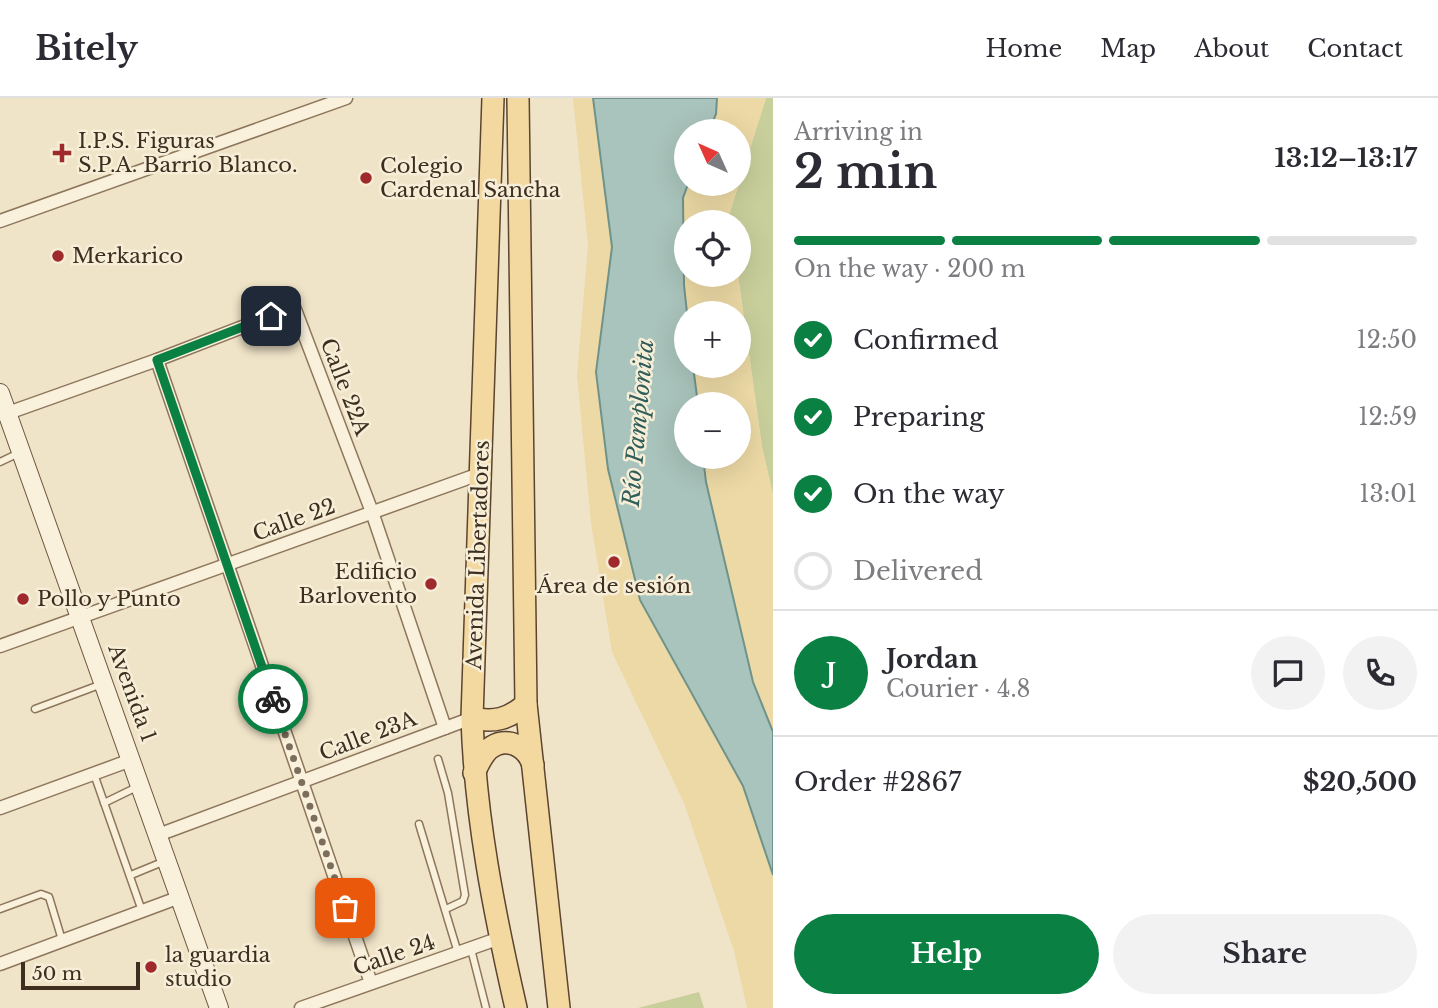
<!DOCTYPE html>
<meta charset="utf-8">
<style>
:root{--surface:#fff;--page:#f2f2f3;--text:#2b2b33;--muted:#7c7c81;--line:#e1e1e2;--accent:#0b8043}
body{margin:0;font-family:"Libre Baskerville",serif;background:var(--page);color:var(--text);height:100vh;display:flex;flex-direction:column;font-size:26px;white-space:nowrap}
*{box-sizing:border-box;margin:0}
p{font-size:23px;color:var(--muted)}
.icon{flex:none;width:38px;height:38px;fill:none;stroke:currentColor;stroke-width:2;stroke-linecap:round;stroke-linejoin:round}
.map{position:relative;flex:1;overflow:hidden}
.drawer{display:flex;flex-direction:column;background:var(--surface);width:665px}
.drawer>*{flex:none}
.needle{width:46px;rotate:315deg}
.controls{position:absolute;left:674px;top:21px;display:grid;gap:14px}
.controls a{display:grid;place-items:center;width:77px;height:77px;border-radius:50%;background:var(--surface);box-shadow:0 7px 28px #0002;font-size:35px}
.scale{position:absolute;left:21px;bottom:18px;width:119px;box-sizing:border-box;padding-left:7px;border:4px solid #3d2e20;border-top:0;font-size:19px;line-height:24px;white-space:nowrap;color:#3d2e20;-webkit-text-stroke:5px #f7eed8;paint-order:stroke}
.pin{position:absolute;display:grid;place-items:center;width:60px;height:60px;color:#fff;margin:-30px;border-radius:14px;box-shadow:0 4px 10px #0006}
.courier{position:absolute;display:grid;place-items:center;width:70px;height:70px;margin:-35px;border:5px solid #0b8043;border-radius:50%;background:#fff;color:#222;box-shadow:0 2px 9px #0007}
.overview em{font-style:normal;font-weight:700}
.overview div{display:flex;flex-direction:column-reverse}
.overview{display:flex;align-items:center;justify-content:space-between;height:119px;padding:0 21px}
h1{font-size:46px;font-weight:700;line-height:52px}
.bar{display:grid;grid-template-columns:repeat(4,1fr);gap:10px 7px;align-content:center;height:84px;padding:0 21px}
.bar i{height:9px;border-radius:5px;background:var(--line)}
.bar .selected{background:var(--accent)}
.bar p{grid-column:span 4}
.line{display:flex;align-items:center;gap:18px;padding:0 21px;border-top:2px solid var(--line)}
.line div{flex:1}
.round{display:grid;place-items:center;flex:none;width:74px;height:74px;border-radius:37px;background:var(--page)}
ol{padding:0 21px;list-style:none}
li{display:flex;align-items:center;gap:21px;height:77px}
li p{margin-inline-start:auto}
li .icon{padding:7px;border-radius:50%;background:var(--accent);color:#fff;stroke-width:4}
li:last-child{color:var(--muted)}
li i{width:38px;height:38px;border:4px solid var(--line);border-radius:50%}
.button{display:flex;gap:14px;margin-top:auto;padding:14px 21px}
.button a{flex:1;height:80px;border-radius:42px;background:var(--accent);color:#fff;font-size:28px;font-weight:700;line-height:80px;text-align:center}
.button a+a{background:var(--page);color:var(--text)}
header{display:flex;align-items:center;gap:42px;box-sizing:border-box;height:98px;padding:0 35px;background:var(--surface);border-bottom:2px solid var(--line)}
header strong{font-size:33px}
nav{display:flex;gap:38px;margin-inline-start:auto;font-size:24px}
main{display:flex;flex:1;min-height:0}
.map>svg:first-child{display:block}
.green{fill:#c9cf9b}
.sand{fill:#ecd9a5}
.water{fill:#a9c4bc;stroke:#6f938a;stroke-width:2}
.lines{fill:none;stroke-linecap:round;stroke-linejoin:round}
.lane-casing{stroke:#8d765c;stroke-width:9}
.street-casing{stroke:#8d765c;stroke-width:15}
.secondary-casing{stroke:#6f573f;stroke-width:20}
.primary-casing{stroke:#5b4430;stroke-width:24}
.lane{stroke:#faf1dc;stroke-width:6}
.street{stroke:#faf1dc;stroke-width:12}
.secondary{stroke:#faf1dc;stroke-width:18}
.primary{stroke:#f3d9a0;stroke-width:21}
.done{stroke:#7c6e5b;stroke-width:7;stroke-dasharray:0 12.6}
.route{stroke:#0b8043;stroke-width:9}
.poi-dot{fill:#9e2a2b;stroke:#f7eed8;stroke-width:2.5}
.labels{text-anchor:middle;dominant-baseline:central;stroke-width:5;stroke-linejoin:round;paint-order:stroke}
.poi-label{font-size:21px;fill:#3d2e20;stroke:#f7eed8;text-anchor:start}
.street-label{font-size:21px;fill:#3d2e20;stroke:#f7eed8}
.water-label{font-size:23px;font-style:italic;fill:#2f5d5a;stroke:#f7eed8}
</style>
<header>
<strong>Bitely</strong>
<nav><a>Home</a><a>Map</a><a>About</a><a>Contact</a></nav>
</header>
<main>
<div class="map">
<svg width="773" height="910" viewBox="0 0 773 910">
<rect width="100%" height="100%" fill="#f0e4c8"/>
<g class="green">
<path d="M766,0H773V397L762,349L738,177V124H730L729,117Z"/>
<path d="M699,894L704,910H638Z"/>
</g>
<g class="sand">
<path d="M573,0H593L612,149L596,274L608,371L640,502L743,688L773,777V910H747L734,853L684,705L612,554L591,425L577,277L588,148Z"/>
<path d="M717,0H766L729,117L730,124H686V177H738L762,349L773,397V634L753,584L706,383L703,359H738V306H698L693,268H738V215H687C683,182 676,116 688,86H738V33H709L716,16Z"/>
</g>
<path class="water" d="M593,0H717L716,16L709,33H686V86H688L683,100L684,187L687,215L686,268H693L698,306H686V359H703L706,384L753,584L773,634V777L743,688L640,502L608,371L596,274L612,149Z"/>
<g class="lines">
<g class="lane-casing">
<g id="lane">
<path d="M0,364L21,354"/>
<path d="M35,611L102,586"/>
<path d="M438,661L448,695L465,797L463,803L446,811"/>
<path d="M94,676L142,813"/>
<path d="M104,705L139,688"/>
<path d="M419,726L458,855"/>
<path d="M131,777L165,763"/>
<path d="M0,811L41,796L49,799L62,842"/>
<path d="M471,851L486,910"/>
</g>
</g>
<g class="street-casing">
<g id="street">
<path d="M0,123L346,0"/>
<path d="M157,262L371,885"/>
<path d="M8,315L157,262L294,209L372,414L445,630"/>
<path d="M0,548L482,375"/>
<path d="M0,710L131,662"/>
<path d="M158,737L472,620"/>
<path d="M0,866L180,799"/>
<path d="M301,910L500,840"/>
</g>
</g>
<g class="secondary-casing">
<path id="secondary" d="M0,295L219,910"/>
</g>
<g class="primary-casing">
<g id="primary">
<path d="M493,0L472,620C475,718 494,814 516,910"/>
<path d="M518,0L526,606L559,910"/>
<path d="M472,620C494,625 509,621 526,606"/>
<path d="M474,675C478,667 482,657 489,651C506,637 527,648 533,667"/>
</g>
</g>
<use href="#lane" class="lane"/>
<use href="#street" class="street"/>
<use href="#secondary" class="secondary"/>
<use href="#primary" class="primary"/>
</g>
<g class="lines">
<path class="done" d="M273,601L345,810"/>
<path class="route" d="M271,218L157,262L273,601"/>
</g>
<g class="poi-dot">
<path d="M58.5 44.5h7v7h7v7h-7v7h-7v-7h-7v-7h7z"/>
<circle cx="366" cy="80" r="7"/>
<circle cx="58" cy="158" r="7"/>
<circle cx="614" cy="464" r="7"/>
<circle cx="431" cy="486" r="7"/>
<circle cx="23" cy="501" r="7"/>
<circle cx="151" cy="869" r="7"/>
</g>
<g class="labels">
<g class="poi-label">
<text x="78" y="43">I.P.S. Figuras<tspan x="78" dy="24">S.P.A. Barrio Blanco.</tspan></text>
<text x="380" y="68">Colegio<tspan x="380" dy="24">Cardenal Sancha</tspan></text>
<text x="72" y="158">Merkarico</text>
<text x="417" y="474" text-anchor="end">Edificio<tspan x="417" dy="24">Barlovento</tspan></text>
<text x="614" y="488" text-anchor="middle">Área de sesión</text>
<text x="37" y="501">Pollo y Punto</text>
<text x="165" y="857">la guardia<tspan x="165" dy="24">studio</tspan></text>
</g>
<g class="street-label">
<text transform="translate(345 289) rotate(69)">Calle 22A</text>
<text transform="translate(294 422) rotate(-20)">Calle 22</text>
<text transform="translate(478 457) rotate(-88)">Avenida Libertadores</text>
<text transform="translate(132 595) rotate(70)">Avenida 1</text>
<text transform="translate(368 638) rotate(-21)">Calle 23A</text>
<text transform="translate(394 857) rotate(-19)">Calle 24</text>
</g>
<g class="water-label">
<text transform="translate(638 325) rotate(-85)">Río Pamplonita</text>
</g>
</g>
</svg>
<div class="controls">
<a><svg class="needle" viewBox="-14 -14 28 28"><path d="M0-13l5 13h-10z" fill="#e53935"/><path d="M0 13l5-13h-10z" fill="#7c7c81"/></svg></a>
<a><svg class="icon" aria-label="locate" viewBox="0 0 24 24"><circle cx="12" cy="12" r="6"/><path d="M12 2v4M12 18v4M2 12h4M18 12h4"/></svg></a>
<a>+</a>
<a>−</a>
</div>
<div class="scale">50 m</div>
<div class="pin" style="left:345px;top:810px;background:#ea580c"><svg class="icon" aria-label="bag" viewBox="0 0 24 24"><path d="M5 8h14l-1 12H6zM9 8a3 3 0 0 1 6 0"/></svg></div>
<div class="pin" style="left:271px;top:218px;background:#1f2937"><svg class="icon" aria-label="home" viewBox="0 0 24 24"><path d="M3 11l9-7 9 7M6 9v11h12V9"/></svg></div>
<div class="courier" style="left:273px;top:601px"><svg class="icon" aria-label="bike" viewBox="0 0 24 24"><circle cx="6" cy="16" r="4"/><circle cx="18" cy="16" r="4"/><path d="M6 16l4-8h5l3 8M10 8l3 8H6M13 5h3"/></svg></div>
</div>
<section class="drawer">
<div class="overview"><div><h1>2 min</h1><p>Arriving in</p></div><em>13:12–13:17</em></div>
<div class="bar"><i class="selected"></i><i class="selected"></i><i class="selected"></i><i></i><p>On the way · 200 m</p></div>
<ol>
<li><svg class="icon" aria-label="check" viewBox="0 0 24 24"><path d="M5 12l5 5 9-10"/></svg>Confirmed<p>12:50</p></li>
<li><svg class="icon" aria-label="check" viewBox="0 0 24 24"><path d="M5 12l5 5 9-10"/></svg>Preparing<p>12:59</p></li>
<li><svg class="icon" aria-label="check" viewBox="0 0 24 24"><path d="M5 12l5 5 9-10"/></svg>On the way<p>13:01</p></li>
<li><i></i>Delivered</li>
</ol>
<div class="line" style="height:126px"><b class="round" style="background:var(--accent);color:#fff">J</b><div><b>Jordan</b><p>Courier · 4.8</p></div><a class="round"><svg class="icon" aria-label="chat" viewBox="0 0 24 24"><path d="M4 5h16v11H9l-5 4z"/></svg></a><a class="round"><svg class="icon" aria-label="phone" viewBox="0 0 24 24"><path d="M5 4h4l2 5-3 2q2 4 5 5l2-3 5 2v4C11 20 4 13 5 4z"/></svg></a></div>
<div class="line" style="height:91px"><div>Order #2867</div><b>$20,500</b></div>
<div class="button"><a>Help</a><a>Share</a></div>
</section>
</main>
